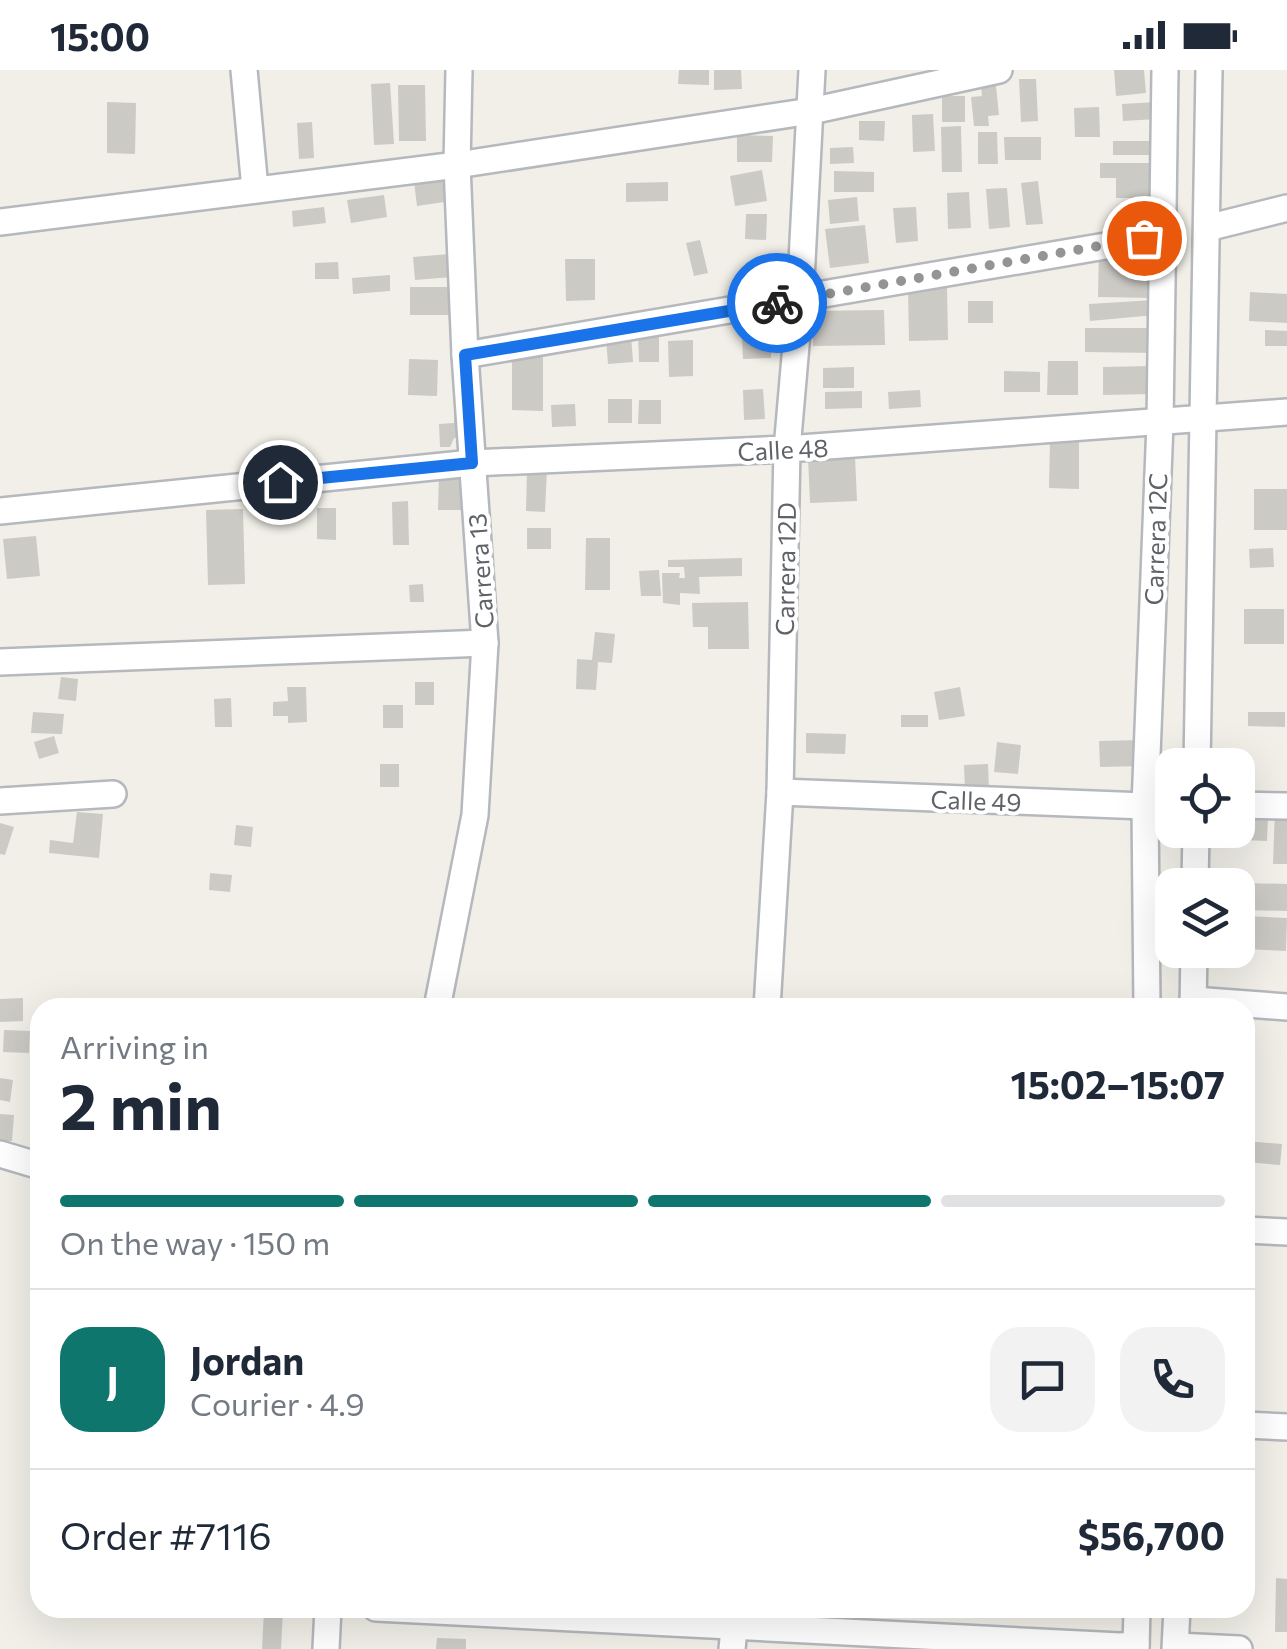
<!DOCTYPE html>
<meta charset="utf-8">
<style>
:root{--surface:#fff;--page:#f2f2f3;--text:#1f2937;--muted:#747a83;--line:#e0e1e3;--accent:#0f766e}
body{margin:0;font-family:Commissioner,sans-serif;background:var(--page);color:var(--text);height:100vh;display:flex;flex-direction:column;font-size:38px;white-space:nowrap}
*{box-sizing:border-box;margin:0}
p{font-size:32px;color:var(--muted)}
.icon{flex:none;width:55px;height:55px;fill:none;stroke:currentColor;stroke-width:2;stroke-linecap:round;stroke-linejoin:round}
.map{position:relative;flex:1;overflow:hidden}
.details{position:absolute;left:30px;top:928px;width:1225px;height:620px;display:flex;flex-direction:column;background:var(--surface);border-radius:30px;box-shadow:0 10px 40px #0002}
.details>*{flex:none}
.fabs{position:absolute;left:1155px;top:678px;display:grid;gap:20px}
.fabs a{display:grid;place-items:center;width:100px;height:100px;border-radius:20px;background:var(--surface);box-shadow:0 10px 40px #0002;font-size:50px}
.pin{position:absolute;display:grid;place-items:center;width:85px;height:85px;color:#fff;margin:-42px;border:5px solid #fff;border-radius:50%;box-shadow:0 2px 10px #0007}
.courier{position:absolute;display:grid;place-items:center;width:100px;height:100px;margin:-50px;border:8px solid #1a73e8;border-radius:50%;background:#fff;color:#222;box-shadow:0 2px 12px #0007}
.overview em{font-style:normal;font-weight:700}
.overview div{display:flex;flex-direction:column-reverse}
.overview{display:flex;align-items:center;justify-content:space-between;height:170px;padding:0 30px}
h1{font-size:65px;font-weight:700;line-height:75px}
.bar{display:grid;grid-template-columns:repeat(4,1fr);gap:15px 10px;align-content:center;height:120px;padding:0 30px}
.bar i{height:12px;border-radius:8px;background:var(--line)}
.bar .on{background:var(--accent)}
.bar p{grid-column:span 4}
.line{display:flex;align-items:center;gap:25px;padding:0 30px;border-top:2px solid var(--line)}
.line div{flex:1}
.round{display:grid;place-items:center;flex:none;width:105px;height:105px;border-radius:30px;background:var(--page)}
.status{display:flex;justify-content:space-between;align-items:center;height:70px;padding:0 50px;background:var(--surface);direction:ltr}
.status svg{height:28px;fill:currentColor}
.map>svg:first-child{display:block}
.building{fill:#cccac5}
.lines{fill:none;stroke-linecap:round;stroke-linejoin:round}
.minor-casing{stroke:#b5b8bc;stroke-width:30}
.minor{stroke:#fff;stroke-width:25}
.done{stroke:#929495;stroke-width:10;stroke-dasharray:0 18}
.route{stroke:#1a73e8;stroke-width:12}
.labels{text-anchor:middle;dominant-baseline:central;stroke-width:8;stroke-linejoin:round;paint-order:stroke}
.street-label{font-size:25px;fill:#5f6368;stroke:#fff}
</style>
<div class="status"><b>15:00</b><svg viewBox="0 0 49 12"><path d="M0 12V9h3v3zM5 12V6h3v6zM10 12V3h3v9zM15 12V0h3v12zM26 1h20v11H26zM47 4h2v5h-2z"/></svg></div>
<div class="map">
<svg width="1287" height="1579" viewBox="0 0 1287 1579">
<rect width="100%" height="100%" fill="#f1efe8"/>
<g class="building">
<path d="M679,0H709V15L678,14Z"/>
<path d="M714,0H741L742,19L714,20Z"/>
<path d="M1114,0H1144L1146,23L1116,26Z"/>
<path d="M1019,9H1036L1038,51L1021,52Z"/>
<path d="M390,13L394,74L374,75L371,14Z"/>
<path d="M398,15H425L426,71H399Z"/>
<path d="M981,16H996L999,45L988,46L989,56H974L971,27L982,26Z"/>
<rect x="942" y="26" width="23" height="26"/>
<path d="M107,32L136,33L135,84L107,83Z"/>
<path d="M1157,32V49L1123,51L1122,34Z"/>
<path d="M1099,37L1100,67H1075L1074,38Z"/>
<path d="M933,44L935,81L913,82L912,45Z"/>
<path d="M859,51H885L884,71L859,70Z"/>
<path d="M312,52L314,88L299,89L297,53Z"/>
<path d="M961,56L962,102H942L941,57Z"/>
<path d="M978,62H997L998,94H978Z"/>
<path d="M737,65L773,66L772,92H737Z"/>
<path d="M1004,67H1041V90H1005Z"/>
<rect x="1113" y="71" width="38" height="14"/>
<path d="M853,77L854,93L830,94V78Z"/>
<path d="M1100,93H1154V128H1116V108H1100Z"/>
<path d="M762,100L767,131L735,136L730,106Z"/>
<path d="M834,101L874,102V122H834Z"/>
<path d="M448,108L451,131L417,136L414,112Z"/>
<path d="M1038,111L1043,154L1026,155L1021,113Z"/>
<path d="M668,112V131L626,132V113Z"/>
<path d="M1007,118L1010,157L989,159L986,119Z"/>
<path d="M969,122L971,158L948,159L947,123Z"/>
<path d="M384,125L387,147L351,153L347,130Z"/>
<path d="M857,127L859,151L830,154L828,130Z"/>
<path d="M324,137L326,153L293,157L292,141Z"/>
<path d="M916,137L918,171L896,173L893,138Z"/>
<path d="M746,144H767L766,170L745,169Z"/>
<path d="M865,155L869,193L830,198L825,159Z"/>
<path d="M700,170L708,203L694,206L686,173Z"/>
<path d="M1099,179L1147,180V206H1155V228L1098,227Z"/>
<path d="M450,184L452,207L415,210L413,187Z"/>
<path d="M565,189H595V230L566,231Z"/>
<path d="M338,192L339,209H315V193Z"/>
<path d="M390,205V221L353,224L352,208Z"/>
<rect x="410" y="217" width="44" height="28"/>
<path d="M947,217L948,270L909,271L908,218Z"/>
<path d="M1250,222L1287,224V253L1249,251Z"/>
<path d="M1154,230L1155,245L1090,251L1089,234Z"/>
<rect x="968" y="231" width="25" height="22"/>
<path d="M884,240L885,275L813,276L812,241Z"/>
<path d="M1085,258H1155V283L1085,282Z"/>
<path d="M1265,260L1287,261V276H1265Z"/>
<path d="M659,263V292H639L638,264Z"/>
<path d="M631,265L633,292L608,294L606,268Z"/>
<path d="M771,267V288L743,289L742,268Z"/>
<path d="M693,270V306L669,307L668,271Z"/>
<path d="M512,286L543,287V341L512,340Z"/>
<path d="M409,289L438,290L437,326L408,325Z"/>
<path d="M1048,291H1078V325H1047Z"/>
<path d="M1151,296L1152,324L1103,325V297Z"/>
<path d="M854,297V318H823V298Z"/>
<path d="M1004,301L1040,302V322H1004Z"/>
<path d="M763,319L765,349L744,350L743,320Z"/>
<path d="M920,320L921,337L889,339L888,322Z"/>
<path d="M862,321V338L825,339V322Z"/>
<rect x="608" y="329" width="24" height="24"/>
<path d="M639,330H661V354H638Z"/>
<path d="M454,333H466L468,367L454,368L450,377H440L439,354L454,353Z"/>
<path d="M575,334L576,356L552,357L551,335Z"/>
<path d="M1050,372H1079V419L1049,418Z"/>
<path d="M855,386L857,431L810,433L808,388Z"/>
<path d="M527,399H547L545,442L526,441Z"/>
<path d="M439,404H466V440H438Z"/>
<rect x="1254" y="419" width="33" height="41"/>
<path d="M408,431L409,475H393L392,432Z"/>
<path d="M317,438H336V470L317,469Z"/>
<path d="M243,439L245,514L208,515L206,440Z"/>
<rect x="527" y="458" width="24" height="21"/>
<path d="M36,466L40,506L7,509L3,469Z"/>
<path d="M586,468H610V520H585Z"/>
<path d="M1273,478L1274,497L1250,498L1249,479Z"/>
<path d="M742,488V506L699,507L700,524L680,523V535L663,533L662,503H680L679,508H685L684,497H668V490Z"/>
<path d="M659,500L661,526H641L639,501Z"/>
<path d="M423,514L424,532H410L409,515Z"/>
<path d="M748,532L749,579H708V557H693L692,533Z"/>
<rect x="1244" y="539" width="40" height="35"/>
<path d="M595,562L615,564L612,593L598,592L596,620L576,619L577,589L592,590Z"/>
<path d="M61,607L78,609L76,631L58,629Z"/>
<rect x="415" y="612" width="19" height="23"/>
<path d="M287,617H306L307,652L288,653V646H273V632L288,631Z"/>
<path d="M960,617L965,646L939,650L934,622Z"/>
<path d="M231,628L232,657H215L214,629Z"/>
<rect x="383" y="635" width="20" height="23"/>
<path d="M33,642L64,644L62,664L31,663Z"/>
<path d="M1248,642H1285V657L1248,656Z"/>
<rect x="901" y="645" width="27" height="12"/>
<path d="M806,663L846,664L845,684L806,683Z"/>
<path d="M54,666L59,683L39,689L34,672Z"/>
<path d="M1141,670L1142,696L1100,697L1099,671Z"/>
<path d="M997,672L1021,675L1018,704L994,702Z"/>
<rect x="380" y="694" width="19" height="23"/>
<path d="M988,694L989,721H965L964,695Z"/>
<path d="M1275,739L1287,740V794H1273Z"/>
<path d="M77,742L103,744L99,788L49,783L50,770L73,773Z"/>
<path d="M1243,745L1268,746L1267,771L1241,770Z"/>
<path d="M0,753L14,757L5,785L0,784Z"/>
<path d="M236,755L253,757L251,777L234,775Z"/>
<path d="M210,803L232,805L230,822L209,820Z"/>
<path d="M1243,813L1287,814V841L1242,840Z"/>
<path d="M1246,846L1287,848L1286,881L1244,879Z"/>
<path d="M23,928V951L0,952V929Z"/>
<path d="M4,960L30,961L29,983L3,982Z"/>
<path d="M0,1008L13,1010L10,1032L0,1030Z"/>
<path d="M0,1044L14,1045L12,1071H0Z"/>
<path d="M1245,1071L1282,1074L1280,1095L1245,1092Z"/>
<path d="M1276,1508L1287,1509V1562H1275Z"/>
<path d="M264,1540L283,1541L281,1579H262Z"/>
<path d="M437,1568L466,1569V1579H436Z"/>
</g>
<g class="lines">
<g class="minor-casing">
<g id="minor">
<path d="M244,0L255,119"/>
<path d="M0,152L457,95L811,41L999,0"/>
<path d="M1207,158L1287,138"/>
<path d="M465,285L1123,173L1164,163"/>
<path d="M0,441L472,393L787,379L1287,342"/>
<path d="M0,592L485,573"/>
<path d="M1197,695L1209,0"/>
<path d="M780,722L1145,736L1172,735"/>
<path d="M0,731L113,724"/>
<path d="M1238,735L1287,736"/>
<path d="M1195,815L1196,760"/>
<path d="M1193,930L1287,937"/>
<path d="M437,938L475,745L485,573L465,285L457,95L459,0"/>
<path d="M767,938L780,722L787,379L800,229L812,0"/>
<path d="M1147,938L1145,736L1160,353L1165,0"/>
<path d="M1193,938L1194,880"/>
<path d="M0,1084L40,1096"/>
<path d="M1245,1160L1287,1162"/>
<path d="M1245,1355L1287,1357"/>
<path d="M376,1538L1120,1576L1136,1575"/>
<path d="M1176,1576L1239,1579"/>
<path d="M326,1579L328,1538"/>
<path d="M732,1579L736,1538"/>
<path d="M1136,1579L1137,1538"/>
<path d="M1175,1579L1177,1538"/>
</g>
</g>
<use href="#minor" class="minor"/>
</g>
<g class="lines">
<path class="done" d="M777,233L1144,168"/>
<path class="route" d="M280,412L472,393L465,285L777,233"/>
</g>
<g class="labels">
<g class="street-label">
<text transform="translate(783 379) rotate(-3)">Calle 48</text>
<text transform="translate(1155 469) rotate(-88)">Carrera 12C</text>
<text transform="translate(785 499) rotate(-89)">Carrera 12D</text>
<text transform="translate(480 501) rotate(-94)">Carrera 13</text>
<text transform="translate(976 730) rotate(2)">Calle 49</text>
</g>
</g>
</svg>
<div class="fabs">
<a><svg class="icon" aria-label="locate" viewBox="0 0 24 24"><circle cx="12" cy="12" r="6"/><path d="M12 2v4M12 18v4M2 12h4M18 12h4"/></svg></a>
<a><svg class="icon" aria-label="layers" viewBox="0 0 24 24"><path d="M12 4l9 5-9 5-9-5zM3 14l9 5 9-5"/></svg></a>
</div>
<div class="pin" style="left:1144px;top:168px;background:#ea580c"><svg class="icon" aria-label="bag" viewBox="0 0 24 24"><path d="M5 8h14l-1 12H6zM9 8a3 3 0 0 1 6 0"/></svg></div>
<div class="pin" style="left:280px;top:412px;background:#1f2937"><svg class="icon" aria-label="home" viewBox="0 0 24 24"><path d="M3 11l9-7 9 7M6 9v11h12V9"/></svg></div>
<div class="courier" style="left:777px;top:233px"><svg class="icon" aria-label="bike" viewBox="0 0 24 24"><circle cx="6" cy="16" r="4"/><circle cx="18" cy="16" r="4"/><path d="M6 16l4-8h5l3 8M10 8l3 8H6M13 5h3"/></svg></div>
<section class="details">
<div class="overview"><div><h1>2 min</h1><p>Arriving in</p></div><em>15:02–15:07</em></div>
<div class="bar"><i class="on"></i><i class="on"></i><i class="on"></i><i></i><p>On the way · 150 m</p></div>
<div class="line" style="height:180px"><b class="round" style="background:var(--accent);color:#fff">J</b><div><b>Jordan</b><p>Courier · 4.9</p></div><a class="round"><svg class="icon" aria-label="chat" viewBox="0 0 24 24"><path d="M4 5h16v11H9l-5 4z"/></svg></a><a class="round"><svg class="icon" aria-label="phone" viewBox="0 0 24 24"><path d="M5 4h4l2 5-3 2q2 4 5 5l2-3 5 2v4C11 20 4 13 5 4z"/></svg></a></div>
<div class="line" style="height:130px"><div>Order #7116</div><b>$56,700</b></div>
</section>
</div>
